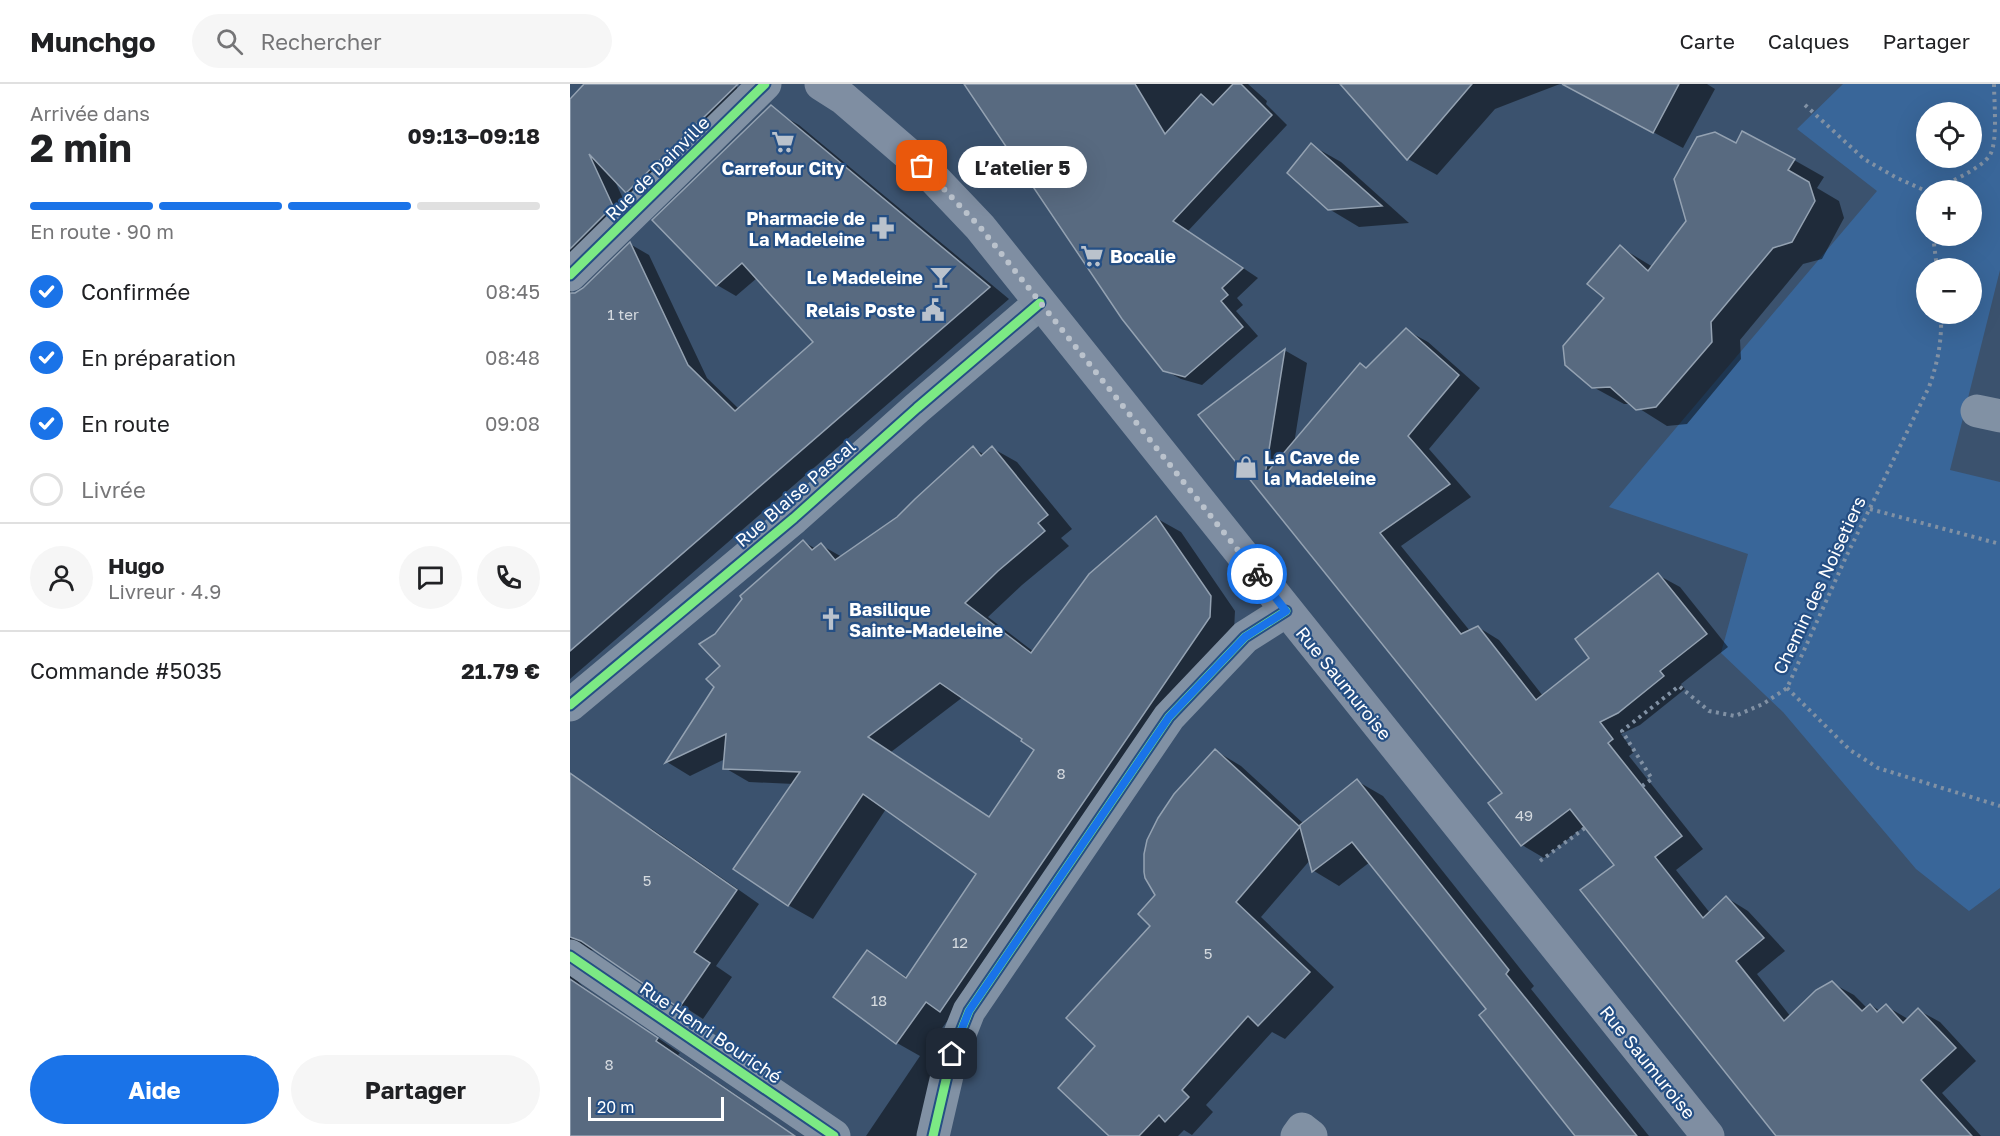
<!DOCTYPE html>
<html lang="fr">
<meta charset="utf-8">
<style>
:root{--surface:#fff;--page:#f6f6f6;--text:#202124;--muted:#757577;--line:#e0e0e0;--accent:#1a73e8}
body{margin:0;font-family:"Golos Text",sans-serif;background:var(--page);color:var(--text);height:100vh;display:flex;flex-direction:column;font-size:22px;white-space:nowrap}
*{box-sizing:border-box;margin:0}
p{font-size:20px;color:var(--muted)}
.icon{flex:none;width:33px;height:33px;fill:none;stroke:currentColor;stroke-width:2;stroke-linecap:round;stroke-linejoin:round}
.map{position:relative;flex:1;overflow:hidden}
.side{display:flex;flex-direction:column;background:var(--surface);width:570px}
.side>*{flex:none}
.controls{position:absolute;left:1346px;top:18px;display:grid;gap:12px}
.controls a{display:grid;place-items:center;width:66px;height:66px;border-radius:50%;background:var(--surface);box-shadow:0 6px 24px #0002;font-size:30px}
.scale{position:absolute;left:18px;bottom:15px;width:136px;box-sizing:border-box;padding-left:6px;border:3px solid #fff;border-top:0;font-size:16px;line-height:21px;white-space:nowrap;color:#fff;-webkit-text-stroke:4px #254f84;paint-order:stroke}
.pin{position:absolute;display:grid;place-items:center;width:51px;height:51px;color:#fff;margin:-26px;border-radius:12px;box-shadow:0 3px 9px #0006}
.courier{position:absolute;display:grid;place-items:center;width:60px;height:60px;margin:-30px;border:4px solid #1a73e8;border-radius:50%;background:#fff;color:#222;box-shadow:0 2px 8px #0007}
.bubble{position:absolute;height:42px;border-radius:21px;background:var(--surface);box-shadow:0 6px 24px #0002;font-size:20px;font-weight:700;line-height:42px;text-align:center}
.head em{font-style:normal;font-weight:700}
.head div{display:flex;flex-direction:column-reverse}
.head{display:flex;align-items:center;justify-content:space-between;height:102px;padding:0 30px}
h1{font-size:39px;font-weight:700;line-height:45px}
.bar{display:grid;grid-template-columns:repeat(4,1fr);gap:9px 6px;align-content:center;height:72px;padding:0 30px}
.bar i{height:8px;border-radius:4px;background:var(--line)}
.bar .active{background:var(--accent)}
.bar p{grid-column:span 4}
.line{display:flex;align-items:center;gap:15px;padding:0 30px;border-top:2px solid var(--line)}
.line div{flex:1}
.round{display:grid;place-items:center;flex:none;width:63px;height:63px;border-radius:32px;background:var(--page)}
ol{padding:0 30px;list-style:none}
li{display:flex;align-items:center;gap:18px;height:66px}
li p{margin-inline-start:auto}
li .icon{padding:6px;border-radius:50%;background:var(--accent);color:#fff;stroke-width:4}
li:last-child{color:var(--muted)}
li i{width:33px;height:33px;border:3px solid var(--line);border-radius:50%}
.action{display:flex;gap:12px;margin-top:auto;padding:12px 30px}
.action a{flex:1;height:69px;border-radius:36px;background:var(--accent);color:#fff;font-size:24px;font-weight:700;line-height:69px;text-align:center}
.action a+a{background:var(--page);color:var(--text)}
header{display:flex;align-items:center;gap:36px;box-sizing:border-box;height:84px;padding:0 30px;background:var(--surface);border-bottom:2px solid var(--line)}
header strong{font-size:28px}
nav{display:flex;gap:33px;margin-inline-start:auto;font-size:21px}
.search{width:420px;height:54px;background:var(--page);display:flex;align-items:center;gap:15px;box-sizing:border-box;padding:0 21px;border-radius:33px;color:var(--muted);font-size:22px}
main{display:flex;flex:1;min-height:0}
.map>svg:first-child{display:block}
.green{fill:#396699;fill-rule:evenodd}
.shadow{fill:#0007;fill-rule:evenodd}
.building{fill:#586a80;stroke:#94a2b2;stroke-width:1.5;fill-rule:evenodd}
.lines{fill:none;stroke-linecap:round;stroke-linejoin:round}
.path{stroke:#8191a4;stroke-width:4;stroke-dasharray:3 4.5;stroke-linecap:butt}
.minor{stroke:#8191a4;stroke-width:33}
.major{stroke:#7f8ea2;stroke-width:33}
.cycleway-casing{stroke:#254f84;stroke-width:13}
.cycleway{stroke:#7ce984;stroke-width:9}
.done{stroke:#bac2cc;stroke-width:6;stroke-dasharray:0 10.8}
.route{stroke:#1a73e8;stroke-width:8}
.labels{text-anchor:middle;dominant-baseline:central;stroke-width:4.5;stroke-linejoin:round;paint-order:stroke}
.number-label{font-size:15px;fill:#d5dadf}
.street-label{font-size:18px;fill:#fff;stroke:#254f84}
.poi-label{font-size:18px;font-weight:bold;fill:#fff;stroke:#254f84;text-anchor:end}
</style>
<header>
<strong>Munchgo</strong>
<div class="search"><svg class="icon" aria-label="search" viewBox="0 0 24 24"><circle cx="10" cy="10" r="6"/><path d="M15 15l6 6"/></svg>Rechercher</div>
<nav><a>Carte</a><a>Calques</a><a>Partager</a></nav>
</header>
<main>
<section class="side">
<div class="head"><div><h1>2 min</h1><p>Arrivée dans</p></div><em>09:13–09:18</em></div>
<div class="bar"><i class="active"></i><i class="active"></i><i class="active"></i><i></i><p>En route · 90 m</p></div>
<ol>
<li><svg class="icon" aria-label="check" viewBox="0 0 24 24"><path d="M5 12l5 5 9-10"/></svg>Confirmée<p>08:45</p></li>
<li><svg class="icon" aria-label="check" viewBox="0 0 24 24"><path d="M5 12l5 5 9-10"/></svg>En préparation<p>08:48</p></li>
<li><svg class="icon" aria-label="check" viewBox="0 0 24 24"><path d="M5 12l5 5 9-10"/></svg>En route<p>09:08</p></li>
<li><i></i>Livrée</li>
</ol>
<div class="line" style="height:108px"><a class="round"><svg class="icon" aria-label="person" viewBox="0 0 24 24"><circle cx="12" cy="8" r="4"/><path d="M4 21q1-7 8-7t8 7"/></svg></a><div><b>Hugo</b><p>Livreur · 4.9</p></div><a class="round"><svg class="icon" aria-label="chat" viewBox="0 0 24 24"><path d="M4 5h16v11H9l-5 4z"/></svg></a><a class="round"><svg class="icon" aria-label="phone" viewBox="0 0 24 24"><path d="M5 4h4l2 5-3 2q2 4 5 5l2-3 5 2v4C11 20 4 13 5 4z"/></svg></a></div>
<div class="line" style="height:78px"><div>Commande #5035</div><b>21.79 €</b></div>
<div class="action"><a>Aide</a><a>Partager</a></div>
</section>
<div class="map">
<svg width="1430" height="1052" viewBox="0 0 1430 1052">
<rect width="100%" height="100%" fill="#3b526e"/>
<path class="green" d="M1273,0H1430V186L1380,386L1430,398V804L1399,827L1346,785L1213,628L1151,569L1178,470L1039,423L1307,107L1227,45ZM1356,28H1401V74H1356ZM1356,106H1401V152H1356ZM1356,184H1401V230H1356Z"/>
<g class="shadow">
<path d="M16,0H167L169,29L77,119L57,108L44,95L62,134L1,198V207L3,211L14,206L60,160L79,171L137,294L169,325L245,258L187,194L166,212L147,201L210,30L229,41L439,215L0,595V22Z"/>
<path d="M396,0H678L697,17L696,20L717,41L618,147L688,194L667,214L673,221L666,227L688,252L632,301L611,295L594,286Z"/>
<path d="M797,0H990L925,25L867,91L838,75Z"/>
<path d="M993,0H1137L1145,5L1113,64Z"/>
<path d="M741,61L771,78L839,139L789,143L759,125Z"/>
<path d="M1166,61L1224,76L1254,93L1247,104L1269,117L1274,134L1252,175L1233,180L1170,256L1171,275L1117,340L1097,342L1062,320H1054L1023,303L1036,213L1050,163L1083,183L1118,137Z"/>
<path d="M836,246L858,258L910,304L859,365L901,413L831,462L900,547L908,543L929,556L973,612L1021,574L1088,491L1110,503L1158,563L1111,600L1115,605L1070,641L1051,650L1064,668L1059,672L1133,765L1106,786L1140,829L1157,814L1178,827L1215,867L1187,890L1221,933L1262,899L1284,911L1297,924L1301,921L1310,927L1316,922L1338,935L1348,926L1370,938L1406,977L1372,1009L1411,1052H1209L1046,781L1015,742L974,774L952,761L934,709L630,331L716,267L737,279L724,360L791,281L797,285Z"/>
<path d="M403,364L415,371L422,364L447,378L502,445L491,454L499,462L452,501L418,533L464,568L586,434L611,448L665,527L664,547L356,966L371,974L354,1052H296L350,972L327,959L265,913L297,868L338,894L408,790L316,725L243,835L218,821L224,700L179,698L155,684V675L120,692L97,678L145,603L153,582L146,552L234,458L246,465L251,461L272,473L328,435ZM393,613L454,654L467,665L420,734L321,668Z"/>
<path d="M646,667L671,682L734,740L787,697L813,712L964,902L961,905L1079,1052H1008L919,926L800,778L769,802L744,787L741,775L691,833L764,903L715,955L702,948L636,1021L643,1028L622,1051L614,1046L608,1052H541L527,962L582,842L587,812Z"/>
<path d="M42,718L58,729L57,731L82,745L189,820L146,882L162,893L133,935L26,866L16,867L6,895L12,902L110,969L108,971L226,1052H2L0,1050V752Z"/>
</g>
<g class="building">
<path d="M14,0H168L56,109L19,70L43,122L0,165V15Z"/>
<path d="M394,0H565L595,50L631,10L643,21L663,0H671L702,31L603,137L673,184L652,204L658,211L651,217L673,243L615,293L593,287L552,235Z"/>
<path d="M770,0H902L837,76Z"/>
<path d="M992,0H1109L1083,49Z"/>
<path d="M201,21L420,203L0,567V209H5L13,204L60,158L118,281L165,327L243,258L172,179L146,202L82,136Z"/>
<path d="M1172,47L1225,75L1218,86L1239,98L1245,117L1222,158L1203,164L1141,238L1142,258L1086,323L1066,326L1040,303L1022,304L995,281L993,262L1034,214L1017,200L1050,161L1078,187L1116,137L1104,95L1127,53L1145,48L1166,59Z"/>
<path d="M741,59L812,122L758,126L717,89Z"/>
<path d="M836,244L889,291L838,352L880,400L810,449L891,550L908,542L966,616L1019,574L1005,555L1088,489L1137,550L1090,587L1094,592L1048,629L1030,638L1043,655L1038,659L1112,752L1085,773L1133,834L1156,812L1194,854L1166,877L1214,937L1246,906L1262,897L1292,927L1300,920L1307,928L1316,920L1333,939L1348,924L1386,964L1351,996L1402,1052H1206L1010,806L1044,781L1000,725L951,762L918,719L932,709L628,331L715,265L695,391L790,279L796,284Z"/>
<path d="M403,362L411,372L422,362L478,431L468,439L475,447L428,487L395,519L461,569L519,490L586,432L641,512L640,533L370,928L356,918L326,960L263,913L297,866L336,894L406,790L293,710L218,822L163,785L230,688L153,685L156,650L95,679L144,603L136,595L150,582L129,560L145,550L172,515L170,512L233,456L242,466L251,459L265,476L327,433L345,415ZM370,599L452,655L451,657L464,666L419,733L298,653Z"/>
<path d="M645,665L730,743V741L787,695L939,886L936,890L1067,1052H1005L909,931L916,925L782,758L742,788L730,743L666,818L740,888L688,942L678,932L612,1006L619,1013L595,1038L589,1031L569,1052H539L488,1004L525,962L496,934L580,842L568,830L585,811L575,794L574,788V770L577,756L588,734L604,710Z"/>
<path d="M0,689L167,806L124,868L140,879L109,924L11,857L0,853Z"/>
<path d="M0,895L88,954L86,957L225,1052H0Z"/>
</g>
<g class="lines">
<g class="path">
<path d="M1235,21L1294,75L1325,93L1356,107"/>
<path d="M1364,106C1379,98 1411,85 1420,71C1428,57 1424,17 1424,0"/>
<path d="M1363,152L1367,184"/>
<path d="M1300,425L1430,460"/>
<path d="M1217,604L1280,666L1308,684L1430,722"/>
<path d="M1072,702L1082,695L1052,647L1109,602L1139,627L1165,632L1193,620L1217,604L1276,473L1359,303C1368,278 1372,256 1371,230"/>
<path d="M970,777L1015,744"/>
</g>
<g class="minor">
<path d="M0,191L195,0"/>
<path d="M1407,327L1430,332"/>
<path d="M0,621L224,434L347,324L470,219"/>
<path d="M0,872L264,1052"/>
<path d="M363,1052L382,970L399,927L599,633L675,553L716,527"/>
<path d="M727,1052L732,1045L741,1052"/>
</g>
<path class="major" d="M251,0L273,14L352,82L410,143L1138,1052"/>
<g class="cycleway-casing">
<g id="cycleway">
<path d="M0,191L195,0"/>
<path d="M0,621L224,434L347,324L470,219"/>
<path d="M0,872L264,1052"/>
<path d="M363,1052L382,970L399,927L599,633L675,553L716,527"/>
</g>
</g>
<use href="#cycleway" class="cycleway"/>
</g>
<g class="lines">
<path class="done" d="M352,82L410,143L687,490"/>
<path class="route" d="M382,970L399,927L599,633L675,553L716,527L687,490"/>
</g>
<defs>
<g id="supermarket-bare" transform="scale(1.8)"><path d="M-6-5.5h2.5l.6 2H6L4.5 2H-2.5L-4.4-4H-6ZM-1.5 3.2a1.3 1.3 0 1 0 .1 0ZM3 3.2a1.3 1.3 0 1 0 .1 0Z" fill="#bac2cc" stroke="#254f84" stroke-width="2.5" paint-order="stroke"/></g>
<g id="pharmacy-bare" transform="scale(1.8)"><path d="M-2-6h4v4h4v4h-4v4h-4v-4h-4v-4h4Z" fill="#bac2cc" stroke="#254f84" stroke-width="2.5" paint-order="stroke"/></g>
<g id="bar-bare" transform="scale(1.8)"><path d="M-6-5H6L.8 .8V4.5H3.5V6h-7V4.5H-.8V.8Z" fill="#bac2cc" stroke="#254f84" stroke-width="2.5" paint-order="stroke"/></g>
<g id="civic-bare" transform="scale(1.8)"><path d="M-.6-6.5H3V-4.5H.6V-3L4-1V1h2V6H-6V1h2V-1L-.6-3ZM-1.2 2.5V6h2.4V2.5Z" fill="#bac2cc" stroke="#254f84" stroke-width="2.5" paint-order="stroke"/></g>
<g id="shop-bare" transform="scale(1.8)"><path d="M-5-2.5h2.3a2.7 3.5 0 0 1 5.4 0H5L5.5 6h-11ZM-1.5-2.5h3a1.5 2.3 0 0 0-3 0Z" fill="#bac2cc" stroke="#254f84" stroke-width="2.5" paint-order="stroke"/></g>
<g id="church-bare" transform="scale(1.8)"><path d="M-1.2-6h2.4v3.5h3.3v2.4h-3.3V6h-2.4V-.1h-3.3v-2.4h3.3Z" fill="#bac2cc" stroke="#254f84" stroke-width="2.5" paint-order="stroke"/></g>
</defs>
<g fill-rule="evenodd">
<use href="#supermarket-bare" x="213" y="58"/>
<use href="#pharmacy-bare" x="313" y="144"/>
<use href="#supermarket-bare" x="522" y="172"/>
<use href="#bar-bare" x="371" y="193"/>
<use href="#civic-bare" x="363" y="226"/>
<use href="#shop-bare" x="676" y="383"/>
<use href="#church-bare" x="261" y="535"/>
</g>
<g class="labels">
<g class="number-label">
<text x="53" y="230">1 ter</text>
<text x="491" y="689">8</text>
<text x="954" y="731">49</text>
<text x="77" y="796">5</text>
<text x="390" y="858">12</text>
<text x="638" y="869">5</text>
<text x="309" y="916">18</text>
<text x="39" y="980">8</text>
</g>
<g class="street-label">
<text transform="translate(87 84) rotate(-45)">Rue de Dainville</text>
<text transform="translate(225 409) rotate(-41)">Rue Blaise Pascal</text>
<text transform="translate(1249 501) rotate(-65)">Chemin des Noisetiers</text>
<text transform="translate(774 599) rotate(51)">Rue Saumuroise</text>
<text transform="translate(141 948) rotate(34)">Rue Henri Bouriché</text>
<text transform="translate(1078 978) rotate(51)">Rue Saumuroise</text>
</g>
<g class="poi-label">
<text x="213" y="84" text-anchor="middle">Carrefour City</text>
<text x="295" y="134">Pharmacie de<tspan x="295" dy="21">La Madeleine</tspan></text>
<text x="540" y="172" text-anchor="start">Bocalie</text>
<text x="353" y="193">Le Madeleine</text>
<text x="345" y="226">Relais Poste</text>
<text x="694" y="373" text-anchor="start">La Cave de<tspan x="694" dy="21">la Madeleine</tspan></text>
<text x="279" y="525" text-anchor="start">Basilique<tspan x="279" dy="21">Sainte-Madeleine</tspan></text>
</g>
</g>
</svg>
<div class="controls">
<a><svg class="icon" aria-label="locate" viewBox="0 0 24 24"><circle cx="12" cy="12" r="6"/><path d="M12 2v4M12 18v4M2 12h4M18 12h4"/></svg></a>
<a>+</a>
<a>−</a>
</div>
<div class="scale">20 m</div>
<div class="pin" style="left:352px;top:82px;background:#ea580c"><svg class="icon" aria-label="bag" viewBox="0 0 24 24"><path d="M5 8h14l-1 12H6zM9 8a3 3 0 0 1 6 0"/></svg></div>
<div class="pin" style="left:382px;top:970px;background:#1f2937"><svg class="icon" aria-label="home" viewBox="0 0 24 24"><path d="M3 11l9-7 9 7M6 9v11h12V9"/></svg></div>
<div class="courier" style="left:687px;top:490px"><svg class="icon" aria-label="bike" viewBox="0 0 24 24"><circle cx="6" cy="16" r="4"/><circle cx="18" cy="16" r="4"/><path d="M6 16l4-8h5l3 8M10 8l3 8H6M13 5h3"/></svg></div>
<div class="bubble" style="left:388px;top:62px;width:129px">L’atelier 5</div>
</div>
</main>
